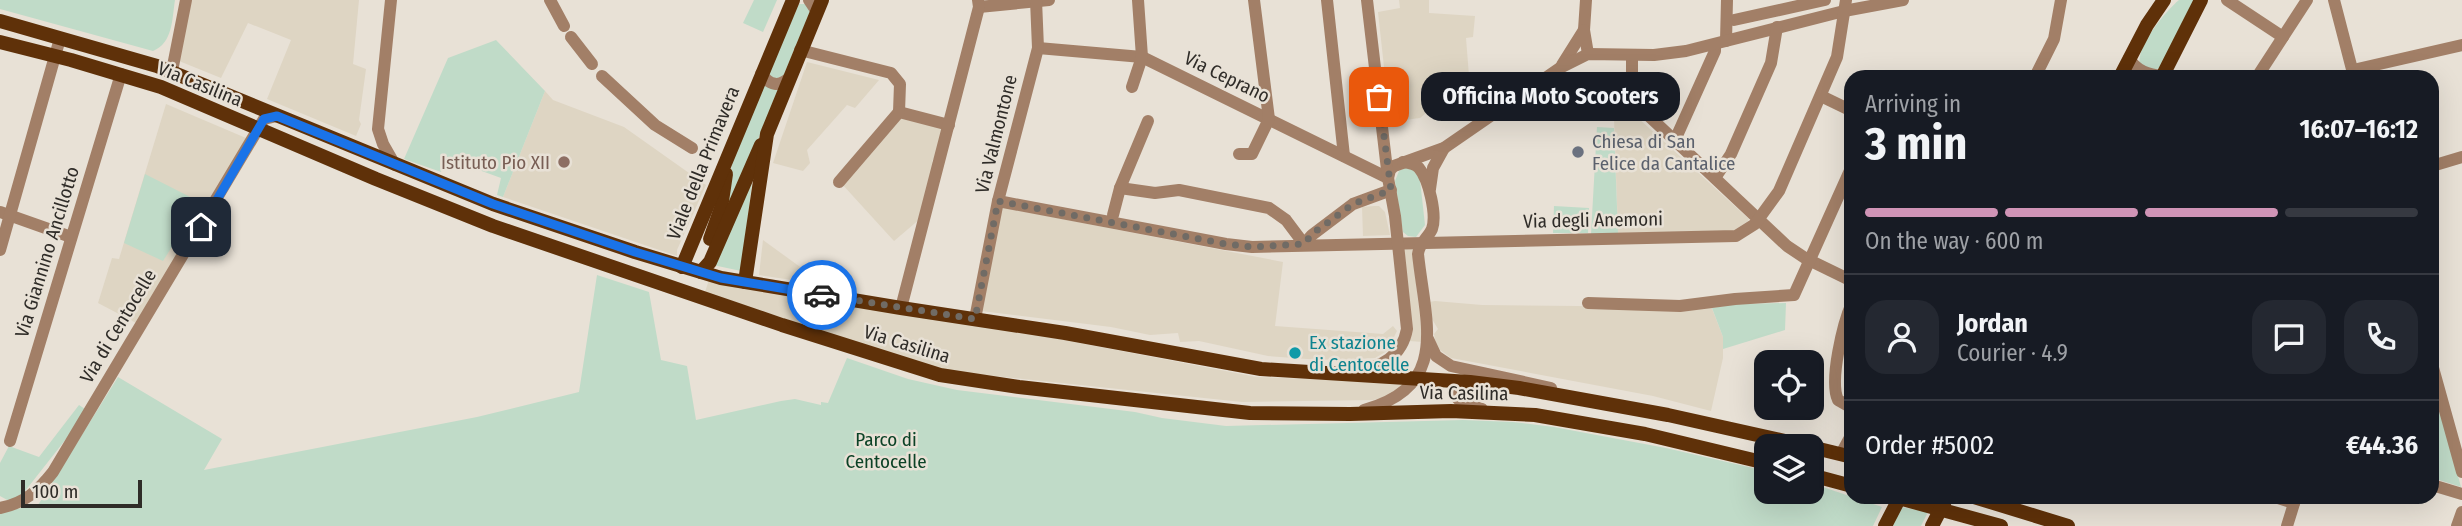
<!DOCTYPE html>
<meta charset="utf-8">
<style>
:root{--surface:#171b24;--page:#242831;--text:#f1f3f6;--muted:#9ea1a6;--line:#363941;--accent:#d094b6}
body{margin:0;font-family:"Fira Sans Condensed",sans-serif;background:var(--page);color:var(--text);height:100vh;display:flex;flex-direction:column;font-size:26px;white-space:nowrap}
*{box-sizing:border-box;margin:0}
p{font-size:23px;color:var(--muted)}
.icon{flex:none;width:38px;height:38px;fill:none;stroke:currentColor;stroke-width:2;stroke-linecap:round;stroke-linejoin:round}
.map{position:relative;flex:1;overflow:hidden}
.drawer{position:absolute;left:1844px;top:70px;width:595px;height:434px;display:flex;flex-direction:column;background:var(--surface);border-radius:21px;box-shadow:0 7px 28px #0002}
.drawer>*{flex:none}
.controls{position:absolute;left:1754px;top:350px;display:grid;gap:14px}
.controls a{display:grid;place-items:center;width:70px;height:70px;border-radius:14px;background:var(--surface);box-shadow:0 7px 28px #0002;font-size:35px}
.scale{position:absolute;left:21px;bottom:18px;width:121px;box-sizing:border-box;padding-left:7px;border:4px solid #2f2c28;border-top:0;font-size:19px;line-height:24px;white-space:nowrap;color:#2f2c28;-webkit-text-stroke:5px #e8e1d6;paint-order:stroke}
.pin{position:absolute;display:grid;place-items:center;width:60px;height:60px;color:#fff;margin:-30px;border-radius:14px;box-shadow:0 4px 10px #0006}
.courier{position:absolute;display:grid;place-items:center;width:70px;height:70px;margin:-35px;border:5px solid #1a73e8;border-radius:50%;background:#fff;color:#222;box-shadow:0 2px 9px #0007}
.bubble{position:absolute;height:49px;border-radius:21px;background:var(--surface);box-shadow:0 7px 28px #0002;font-size:23px;font-weight:700;line-height:49px;text-align:center}
.headline em{font-style:normal;font-weight:700}
.headline div{display:flex;flex-direction:column-reverse}
.headline{display:flex;align-items:center;justify-content:space-between;height:119px;padding:0 21px}
h1{font-size:46px;font-weight:700;line-height:52px}
.bar{display:grid;grid-template-columns:repeat(4,1fr);gap:10px 7px;align-content:center;height:84px;padding:0 21px}
.bar i{height:9px;border-radius:5px;background:var(--line)}
.bar .selected{background:var(--accent)}
.bar p{grid-column:span 4}
.line{display:flex;align-items:center;gap:18px;padding:0 21px;border-top:2px solid var(--line)}
.line div{flex:1}
.round{display:grid;place-items:center;flex:none;width:74px;height:74px;border-radius:21px;background:var(--page)}
.map>svg:first-child{display:block}
.built{fill:#ded5c3}
.green{fill:#c0dbc8}
.lines{fill:none;stroke-linecap:round;stroke-linejoin:round}
.minor{stroke:#a27f67;stroke-width:12}
.major{stroke:#5f3109;stroke-width:14}
.done{stroke:#706b65;stroke-width:7;stroke-dasharray:0 12.6}
.route{stroke:#1a73e8;stroke-width:9}
.worship-dot{fill:#6b7280;stroke:#e8e1d6;stroke-width:2.5}
.education-dot{fill:#8d6e63;stroke:#e8e1d6;stroke-width:2.5}
.culture-dot{fill:#0f9aa8;stroke:#e8e1d6;stroke-width:2.5}
.labels{text-anchor:middle;dominant-baseline:central;stroke-width:5;stroke-linejoin:round;paint-order:stroke}
.street-label{font-size:19px;fill:#2f2c28;stroke:#e8e1d6}
.worship-label{font-size:19px;fill:#5b616d;stroke:#e8e1d6;text-anchor:start}
.education-label{font-size:19px;fill:#785e54;stroke:#e8e1d6;text-anchor:end}
.culture-label{font-size:19px;fill:#0d838f;stroke:#e8e1d6;text-anchor:start}
.park-label{font-size:19px;fill:#0b4226;stroke:#e8e1d6}
</style>
<div class="map">
<svg width="2462" height="526" viewBox="0 0 2462 526">
<rect width="100%" height="100%" fill="#e8e1d6"/>
<g class="built">
<path d="M190,0H359L353,64L366,69L359,120L361,124L356,136L267,99L291,40L248,23L221,78L179,61Z"/>
<path d="M1399,0H1429V13L1475,16L1473,37L1466,38L1472,114L1444,121L1426,113L1420,118L1390,122L1378,12L1400,8Z"/>
<path d="M807,62L879,80L855,108L847,105L807,150L810,163L803,171L773,163Z"/>
<path d="M545,91L553,100L624,127L706,185L677,250V256L503,197Z"/>
<path d="M166,104L246,138L138,324L98,303L112,258L119,259Z"/>
<path d="M900,118L944,129L937,155L932,161L935,166L921,218L894,241L842,184Z"/>
<path d="M1614,118H1638L1749,219L1748,221L1733,231L1618,233Z"/>
<path d="M1374,206H1379L1385,212L1390,235L1363,236L1362,207Z"/>
<path d="M1001,207L1283,262L1275,326L1383,334L1393,326L1397,331L1387,351L1375,358L1341,360L1307,359L1268,356L1199,341L1180,342L1178,333L1150,335L1111,327L981,311Z"/>
<path d="M763,240L825,285L759,275Z"/>
<path d="M1412,248L1423,342L1409,341L1403,249Z"/>
<path d="M709,280L1022,332L1257,377L1407,383L1391,396L1373,400L1242,402L948,371L912,361L705,292Z"/>
<path d="M1435,301L1482,305L1578,306L1679,310L1711,306L1723,337V358L1711,411L1653,396L1451,358L1440,350L1435,340L1434,334L1438,329L1432,319L1429,302Z"/>
</g>
<g class="green">
<path d="M0,0H175C172,19 173,43 153,51L0,9Z"/>
<path d="M754,0H777L763,32L743,23Z"/>
<path d="M2179,0H2194L2159,68L2151,71L2140,65C2135,47 2166,11 2179,0Z"/>
<path d="M799,4H805L811,9L783,77L771,79L769,71Z"/>
<path d="M496,40L545,91L503,197L497,195L501,178L446,158L441,172L404,159L448,58Z"/>
<path d="M763,83L778,89L750,160L720,223L734,154Z"/>
<path d="M1597,127L1614,128L1618,233L1591,234Z"/>
<path d="M754,167L741,271L713,265Z"/>
<path d="M1405,168L1413,169L1420,180L1425,225L1416,237L1408,236L1403,232L1395,181L1399,171Z"/>
<path d="M145,174L200,202L163,261L124,243Z"/>
<path d="M1554,206L1589,208L1588,233H1553Z"/>
<path d="M597,275L649,292L661,360L687,366L696,420L781,401L795,399L821,405V402L828,403L847,358L908,379L957,390L1135,412L1162,418L1226,426L1463,420L1513,422L1554,427L1666,448L1766,471V492H1811V483L1882,507L1873,526H0V512L38,505L118,377L222,439L204,470L477,417L579,392Z"/>
<path d="M1786,303L1785,330L1723,349V337L1712,308L1736,304Z"/>
<path d="M2433,383L2461,487L2433,478Z"/>
<path d="M79,405L88,411L18,500L11,502L0,496V463L9,446L39,457Z"/>
<path d="M1901,507L1928,512L1921,526H1892Z"/>
</g>
<g class="lines">
<g class="minor">
<path d="M391,0L378,129L383,144L395,165"/>
<path d="M550,0L564,26"/>
<path d="M809,0L817,12"/>
<path d="M1327,0L1344,156"/>
<path d="M1586,0L1584,30L1588,54"/>
<path d="M2227,0L2283,37"/>
<path d="M2334,0L2354,77"/>
<path d="M979,7L1049,0"/>
<path d="M1734,20L1825,0"/>
<path d="M571,37L592,64"/>
<path d="M1726,41L1727,0"/>
<path d="M1038,48L1142,57L1388,178"/>
<path d="M800,50L891,73L900,84L899,112"/>
<path d="M1632,55V94L1636,104L1787,246L1805,258L1852,281"/>
<path d="M2129,58C2136,71 2149,75 2163,76"/>
<path d="M1562,65L1584,30"/>
<path d="M2353,70L2462,45"/>
<path d="M172,71L186,0"/>
<path d="M761,74C770,85 779,88 790,77"/>
<path d="M602,76L655,125L692,148"/>
<path d="M2035,77L2054,39L2061,0"/>
<path d="M2257,77L2307,0"/>
<path d="M1132,87L1142,57L1138,0"/>
<path d="M1821,96L1852,111"/>
<path d="M899,112L949,125"/>
<path d="M1675,140L1715,51V45"/>
<path d="M1239,154H1252L1269,119L1254,0"/>
<path d="M2432,166L2462,157"/>
<path d="M1388,178L1390,170L1394,166L1444,148L1560,68L1588,54L1654,55L1686,51L1844,11L1903,0"/>
<path d="M1715,178L1731,154L1771,63L1777,27"/>
<path d="M839,182L899,112"/>
<path d="M1120,188L1155,193L1179,190L1269,208L1286,220L1304,244"/>
<path d="M1430,189L1433,168L1444,148"/>
<path d="M998,201L1226,244L1252,247L1736,236L1755,224L1779,191L1837,57L1846,0"/>
<path d="M0,212L71,237"/>
<path d="M1113,215L1120,188L1148,121"/>
<path d="M1304,244L1312,235L1353,204L1391,190"/>
<path d="M0,250L59,42L64,39"/>
<path d="M1588,303L1680,306L1735,299L1794,295L1852,166"/>
<path d="M1852,303C1843,323 1829,381 1838,400L1852,408"/>
<path d="M901,308L979,7L978,0"/>
<path d="M975,319L998,201L1038,48L1036,0"/>
<path d="M1428,339L1436,356L1451,366L1551,388"/>
<path d="M2432,364L2462,472"/>
<path d="M1355,372C1381,367 1402,357 1407,329L1395,216L1388,178L1367,0"/>
<path d="M1470,382L1458,388V399L1465,404L1482,409"/>
<path d="M1364,410C1451,386 1425,322 1418,254C1419,243 1428,238 1432,229C1437,215 1429,180 1419,168C1414,163 1409,163 1403,162"/>
<path d="M10,441L121,74"/>
<path d="M1841,454L1852,434"/>
<path d="M2432,485L2462,494"/>
<path d="M2275,497L2294,503"/>
<path d="M0,508C25,503 38,491 53,472L264,119L277,116"/>
<path d="M2287,526L2296,497"/>
<path d="M2457,526L2462,512"/>
</g>
<g class="major">
<path d="M0,21L157,66L493,204L635,252L721,278L901,308L1065,333L1261,369L1470,382L1519,388L1668,415L1807,446"/>
<path d="M0,42L71,60L161,87L376,179L493,226L782,325L940,375L1019,387L1250,413L1350,414L1451,411L1535,415L1645,434L1766,463"/>
<path d="M2120,77L2147,25L2164,0"/>
<path d="M2162,77L2201,0"/>
<path d="M710,239L721,208L726,174"/>
<path d="M682,267L793,0"/>
<path d="M701,272L710,262L761,145"/>
<path d="M745,282L767,134L822,0"/>
<path d="M1811,447L1852,457"/>
<path d="M1811,475L1852,486"/>
<path d="M1895,497L2001,526"/>
<path d="M1974,497L2068,526"/>
<path d="M1885,526L1900,497"/>
<path d="M1932,526L1947,497"/>
</g>
</g>
<g class="lines">
<path class="done" d="M822,295L975,319L998,201L1226,244L1252,247L1304,244L1312,234L1353,204L1391,190L1379,97"/>
<path class="route" d="M201,227L264,119L277,116L493,204L635,252L721,278L822,295"/>
</g>
<circle class="worship-dot" cx="1578" cy="152" r="7"/>
<circle class="education-dot" cx="564" cy="162" r="7"/>
<circle class="culture-dot" cx="1295" cy="353" r="7"/>
<g class="labels">
<g class="street-label">
<text transform="translate(1227 77) rotate(26)">Via Ceprano</text>
<text transform="translate(200 84) rotate(22)">Via Casilina</text>
<text transform="translate(996 134) rotate(-76)">Via Valmontone</text>
<text transform="translate(703 163) rotate(-68)">Viale della Primavera</text>
<text transform="translate(1593 220) rotate(-1)">Via degli Anemoni</text>
<text transform="translate(47 252) rotate(-73)">Via Giannino Ancillotto</text>
<text transform="translate(118 326) rotate(-59)">Via di Centocelle</text>
<text transform="translate(907 344) rotate(17)">Via Casilina</text>
<text transform="translate(1464 393) rotate(1)">Via Casilina</text>
</g>
<g class="worship-label">
<text x="1592" y="141">Chiesa di San<tspan x="1592" dy="22">Felice da Cantalice</tspan></text>
</g>
<g class="education-label">
<text x="550" y="162">Istituto Pio XII</text>
</g>
<g class="culture-label">
<text x="1309" y="342">Ex stazione<tspan x="1309" dy="22">di Centocelle</tspan></text>
</g>
<g class="park-label">
<text x="886" y="439">Parco di<tspan x="886" dy="22">Centocelle</tspan></text>
</g>
</g>
</svg>
<div class="controls">
<a><svg class="icon" aria-label="locate" viewBox="0 0 24 24"><circle cx="12" cy="12" r="6"/><path d="M12 2v4M12 18v4M2 12h4M18 12h4"/></svg></a>
<a><svg class="icon" aria-label="layers" viewBox="0 0 24 24"><path d="M12 4l9 5-9 5-9-5zM3 14l9 5 9-5"/></svg></a>
</div>
<div class="scale">100 m</div>
<div class="pin" style="left:1379px;top:97px;background:#ea580c"><svg class="icon" aria-label="bag" viewBox="0 0 24 24"><path d="M5 8h14l-1 12H6zM9 8a3 3 0 0 1 6 0"/></svg></div>
<div class="pin" style="left:201px;top:227px;background:#1f2937"><svg class="icon" aria-label="home" viewBox="0 0 24 24"><path d="M3 11l9-7 9 7M6 9v11h12V9"/></svg></div>
<div class="courier" style="left:822px;top:295px"><svg class="icon" aria-label="car" viewBox="0 0 24 24"><path d="M5 17H2v-5l4-1 3-4h7l3 4 3 1v5h-3M9 17h6M6 11h13"/><circle cx="7" cy="17" r="2"/><circle cx="17" cy="17" r="2"/></svg></div>
<div class="bubble" style="left:1421px;top:72px;width:259px">Officina Moto Scooters</div>
<section class="drawer">
<div class="headline"><div><h1>3 min</h1><p>Arriving in</p></div><em>16:07–16:12</em></div>
<div class="bar"><i class="selected"></i><i class="selected"></i><i class="selected"></i><i></i><p>On the way · 600 m</p></div>
<div class="line" style="height:126px"><a class="round"><svg class="icon" aria-label="person" viewBox="0 0 24 24"><circle cx="12" cy="8" r="4"/><path d="M4 21q1-7 8-7t8 7"/></svg></a><div><b>Jordan</b><p>Courier · 4.9</p></div><a class="round"><svg class="icon" aria-label="chat" viewBox="0 0 24 24"><path d="M4 5h16v11H9l-5 4z"/></svg></a><a class="round"><svg class="icon" aria-label="phone" viewBox="0 0 24 24"><path d="M5 4h4l2 5-3 2q2 4 5 5l2-3 5 2v4C11 20 4 13 5 4z"/></svg></a></div>
<div class="line" style="height:91px"><div>Order #5002</div><b>€44.36</b></div>
</section>
</div>
